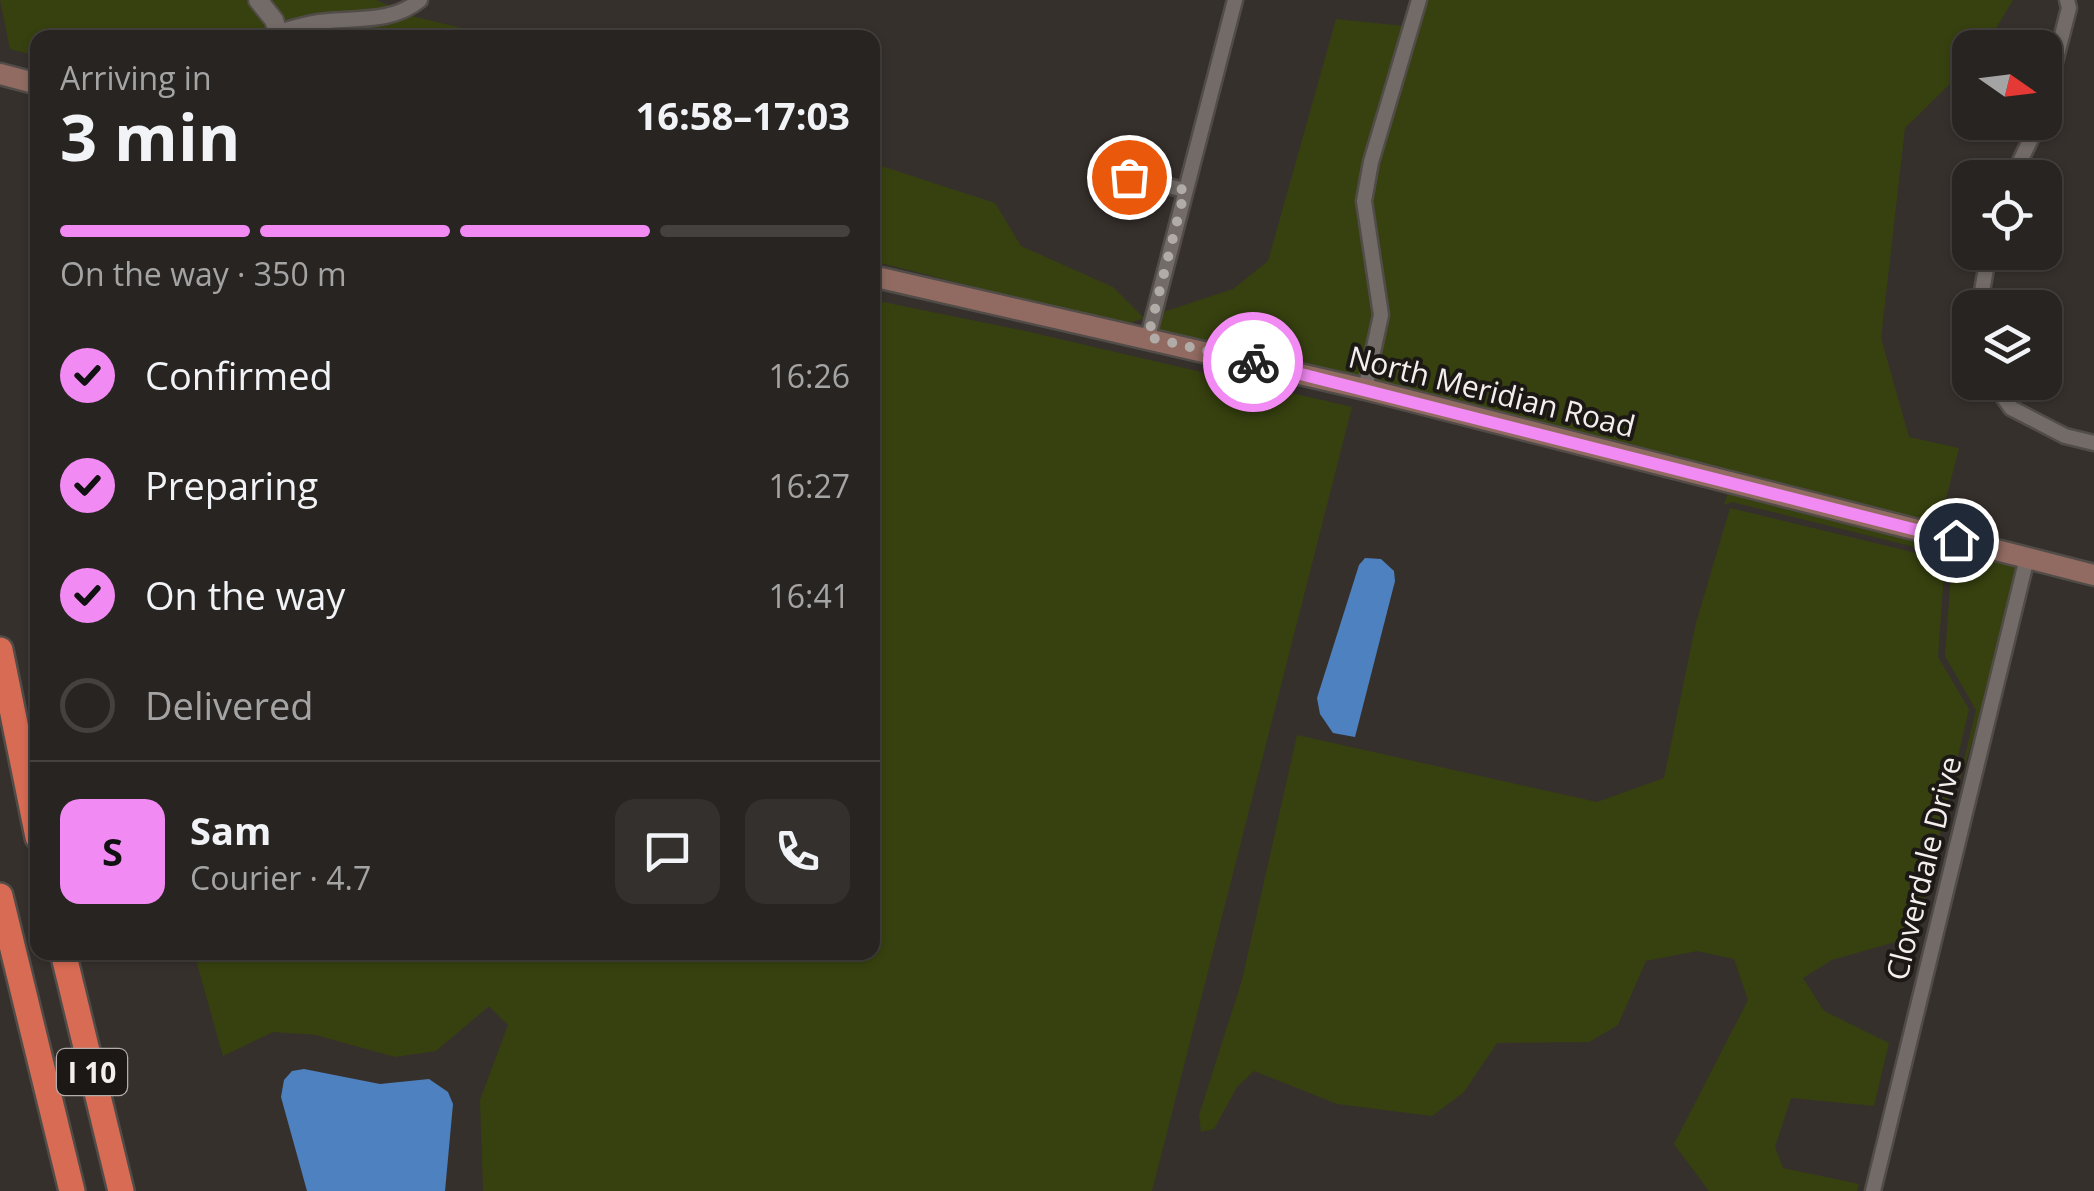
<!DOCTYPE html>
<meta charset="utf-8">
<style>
:root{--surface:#282421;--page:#34302e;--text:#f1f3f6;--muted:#a5a4a5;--line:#44413f;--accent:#f28af3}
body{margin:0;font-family:"Open Sans",sans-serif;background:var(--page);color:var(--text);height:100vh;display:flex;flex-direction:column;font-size:38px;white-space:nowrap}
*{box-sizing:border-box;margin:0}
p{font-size:32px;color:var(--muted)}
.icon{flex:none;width:55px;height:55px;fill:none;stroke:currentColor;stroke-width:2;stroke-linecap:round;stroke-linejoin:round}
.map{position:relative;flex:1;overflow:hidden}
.drawer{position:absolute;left:30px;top:30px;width:850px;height:930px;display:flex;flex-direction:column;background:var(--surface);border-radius:20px;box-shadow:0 2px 8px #0004,0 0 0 2px var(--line)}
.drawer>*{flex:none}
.needle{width:65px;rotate:104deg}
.tools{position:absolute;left:1952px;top:30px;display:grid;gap:20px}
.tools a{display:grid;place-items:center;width:110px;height:110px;border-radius:20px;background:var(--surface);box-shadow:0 2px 8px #0004,0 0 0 2px var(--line);font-size:50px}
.pin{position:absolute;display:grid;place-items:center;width:85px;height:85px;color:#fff;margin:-42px;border:5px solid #fff;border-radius:50%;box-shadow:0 2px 10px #0007}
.courier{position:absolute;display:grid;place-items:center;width:100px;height:100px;margin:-50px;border:8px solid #f28af3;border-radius:50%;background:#fff;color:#222;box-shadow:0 2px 12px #0007}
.overview em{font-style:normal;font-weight:700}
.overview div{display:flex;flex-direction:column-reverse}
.overview{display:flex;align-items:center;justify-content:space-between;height:170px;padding:0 30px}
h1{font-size:65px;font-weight:700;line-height:75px}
.bar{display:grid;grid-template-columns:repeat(4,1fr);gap:15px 10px;align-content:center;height:120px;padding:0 30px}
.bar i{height:12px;border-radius:8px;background:var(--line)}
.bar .selected{background:var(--accent)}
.bar p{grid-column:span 4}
.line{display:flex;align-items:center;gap:25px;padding:0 30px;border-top:2px solid var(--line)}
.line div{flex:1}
.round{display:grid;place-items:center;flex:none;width:105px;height:105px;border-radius:20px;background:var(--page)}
ol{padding:0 30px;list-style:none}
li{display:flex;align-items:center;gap:30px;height:110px}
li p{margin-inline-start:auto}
li .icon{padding:10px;border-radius:50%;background:var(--accent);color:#111;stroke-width:4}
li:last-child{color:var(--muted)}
li i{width:55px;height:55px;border:5px solid var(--line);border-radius:50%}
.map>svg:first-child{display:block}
.green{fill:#37410f}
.water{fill:#4e81c0}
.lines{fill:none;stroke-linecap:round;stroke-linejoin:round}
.minor-casing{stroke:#514c48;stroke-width:19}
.tertiary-casing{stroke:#514c48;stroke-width:22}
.secondary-casing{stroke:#514c48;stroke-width:25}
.motorway-casing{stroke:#514c48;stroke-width:30}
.minor{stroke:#726b67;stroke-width:14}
.tertiary{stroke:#726b67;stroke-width:18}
.secondary{stroke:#916b61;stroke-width:20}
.motorway{stroke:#d86b54;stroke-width:25}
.done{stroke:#b2aca9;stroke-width:10;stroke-dasharray:0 18}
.route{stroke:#f28af3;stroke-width:12}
.labels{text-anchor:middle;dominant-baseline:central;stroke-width:8;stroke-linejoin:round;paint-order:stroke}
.shield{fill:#1b1816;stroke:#b3aeac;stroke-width:2.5}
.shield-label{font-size:28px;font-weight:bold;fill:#f4efed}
.street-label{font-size:30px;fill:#f4efed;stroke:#1b1816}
</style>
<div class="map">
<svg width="2094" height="1191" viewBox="0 0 2094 1191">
<rect width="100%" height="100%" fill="#36302c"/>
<g class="green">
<path d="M0,0H246L267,23L272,37L38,38L37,56L10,49Z"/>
<path d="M268,0H376L392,7L314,15L284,23Z"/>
<path d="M1427,0H2013L1985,47L1970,48V64L1905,128L1881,338L1909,437L1959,448L1946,499L1994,542L1374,384L1390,310L1381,270L1372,201L1378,164Z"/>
<path d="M411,16L500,37L288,38C328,26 373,32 411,16Z"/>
<path d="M1336,19L1403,26L1363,160L1356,201L1373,315L1359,380L1157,332L1163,312L1233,289L1268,261Z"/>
<path d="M872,163L995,203L1021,246L1113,287L1144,318L1124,325L873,261Z"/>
<path d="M873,300L1021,330L1352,407L1152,1191H483L480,1100L508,1025L489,1006L436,1051L395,1057L316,1035L273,1032L223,1056L194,953L872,952Z"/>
<path d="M1729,489L2017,563L1978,724L1957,789L1976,710L1945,656L1952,561L1947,555L1732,502L1724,505Z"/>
<path d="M1730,508L1945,560L1938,657L1969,709L1916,936L1832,960L1803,978L1824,1011L1889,1043L1874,1106L1791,1098L1775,1147L1783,1168L1859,1184L1857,1191H1709L1674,1144L1748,1000L1734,959L1697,951L1646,961L1618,1025L1589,1042L1497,1043L1464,1092L1432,1116L1337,1104L1254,1071L1237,1087L1214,1129L1201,1132L1199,1115L1242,980L1297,735L1597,802L1664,778L1696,623Z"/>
</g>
<g class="water">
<path d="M1365,558L1381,559L1394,571L1395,581L1355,737L1333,733L1320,714L1317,698L1359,565Z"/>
<path d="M304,1069L380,1084L429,1079L448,1092L453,1104L445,1191H307L281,1097L284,1080L292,1071Z"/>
</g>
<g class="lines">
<g class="minor-casing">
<g id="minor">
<path d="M279,32C292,28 306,24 319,22C354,17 391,24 420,0"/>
<path d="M2045,101L2069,8L2067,0"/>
<path d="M1101,171L1185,190"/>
<path d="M2012,178L2039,122"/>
<path d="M1979,308L1989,252"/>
<path d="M1148,337L1235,0"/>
<path d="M1993,382L2011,408L2065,436L2094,443"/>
<path d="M1365,389L1381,315L1364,201L1371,162L1419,0"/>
<path d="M1873,1191L2027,558"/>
</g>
</g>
<g class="tertiary-casing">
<path id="tertiary" d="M258,0L274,20L280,38"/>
</g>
<g class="secondary-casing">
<g id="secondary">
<path d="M0,74L38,84"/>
<path d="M872,276L1365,389L2094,575"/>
</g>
</g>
<g class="motorway-casing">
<g id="motorway">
<path d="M0,650L38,837"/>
<path d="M0,896L72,1191"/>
<path d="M63,952L121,1191"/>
</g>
</g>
<use href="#minor" class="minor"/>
<use href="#tertiary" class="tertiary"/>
<use href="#secondary" class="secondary"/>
<use href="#motorway" class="motorway"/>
</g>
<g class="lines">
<path class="done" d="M1129,177L1185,190L1148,337L1253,362"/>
<path class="route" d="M1253,362L1956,540"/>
</g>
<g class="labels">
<rect class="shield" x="57" y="1049" width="70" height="46" rx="8"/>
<g class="shield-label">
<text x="92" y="1072">I 10</text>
</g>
<g class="street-label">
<text transform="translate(1492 391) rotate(14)">North Meridian Road</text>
<text transform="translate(1923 868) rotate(-76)">Cloverdale Drive</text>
</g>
</g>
</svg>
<div class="tools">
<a><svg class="needle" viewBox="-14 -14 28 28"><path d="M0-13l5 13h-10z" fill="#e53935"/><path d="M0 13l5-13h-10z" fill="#a5a4a5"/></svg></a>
<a><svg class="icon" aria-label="locate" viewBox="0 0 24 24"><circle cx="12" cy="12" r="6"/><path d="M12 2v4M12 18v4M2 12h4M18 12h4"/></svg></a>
<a><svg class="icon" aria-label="layers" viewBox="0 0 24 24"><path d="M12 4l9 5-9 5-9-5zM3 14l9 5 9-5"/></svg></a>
</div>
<div class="pin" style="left:1129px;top:177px;background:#ea580c"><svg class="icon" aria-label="bag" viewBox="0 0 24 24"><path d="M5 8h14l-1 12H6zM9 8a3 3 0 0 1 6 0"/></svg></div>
<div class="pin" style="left:1956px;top:540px;background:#1f2937"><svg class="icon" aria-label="home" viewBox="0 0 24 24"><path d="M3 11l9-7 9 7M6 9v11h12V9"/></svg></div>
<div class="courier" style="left:1253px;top:362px"><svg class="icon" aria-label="bike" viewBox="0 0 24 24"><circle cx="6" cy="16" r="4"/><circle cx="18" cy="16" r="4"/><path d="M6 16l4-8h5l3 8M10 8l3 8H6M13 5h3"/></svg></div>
<section class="drawer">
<div class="overview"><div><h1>3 min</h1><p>Arriving in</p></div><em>16:58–17:03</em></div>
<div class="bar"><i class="selected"></i><i class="selected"></i><i class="selected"></i><i></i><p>On the way · 350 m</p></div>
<ol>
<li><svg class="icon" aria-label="check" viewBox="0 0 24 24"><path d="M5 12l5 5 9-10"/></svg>Confirmed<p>16:26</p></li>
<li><svg class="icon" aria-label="check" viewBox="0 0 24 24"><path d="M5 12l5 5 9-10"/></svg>Preparing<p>16:27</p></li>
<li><svg class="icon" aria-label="check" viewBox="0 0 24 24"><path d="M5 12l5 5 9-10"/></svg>On the way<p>16:41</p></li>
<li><i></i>Delivered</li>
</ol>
<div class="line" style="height:180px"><b class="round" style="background:var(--accent);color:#111">S</b><div><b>Sam</b><p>Courier · 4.7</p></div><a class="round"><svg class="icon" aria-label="chat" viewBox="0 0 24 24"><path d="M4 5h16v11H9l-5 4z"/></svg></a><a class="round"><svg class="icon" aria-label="phone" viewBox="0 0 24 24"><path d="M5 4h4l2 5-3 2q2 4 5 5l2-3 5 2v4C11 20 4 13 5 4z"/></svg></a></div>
</section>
</div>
